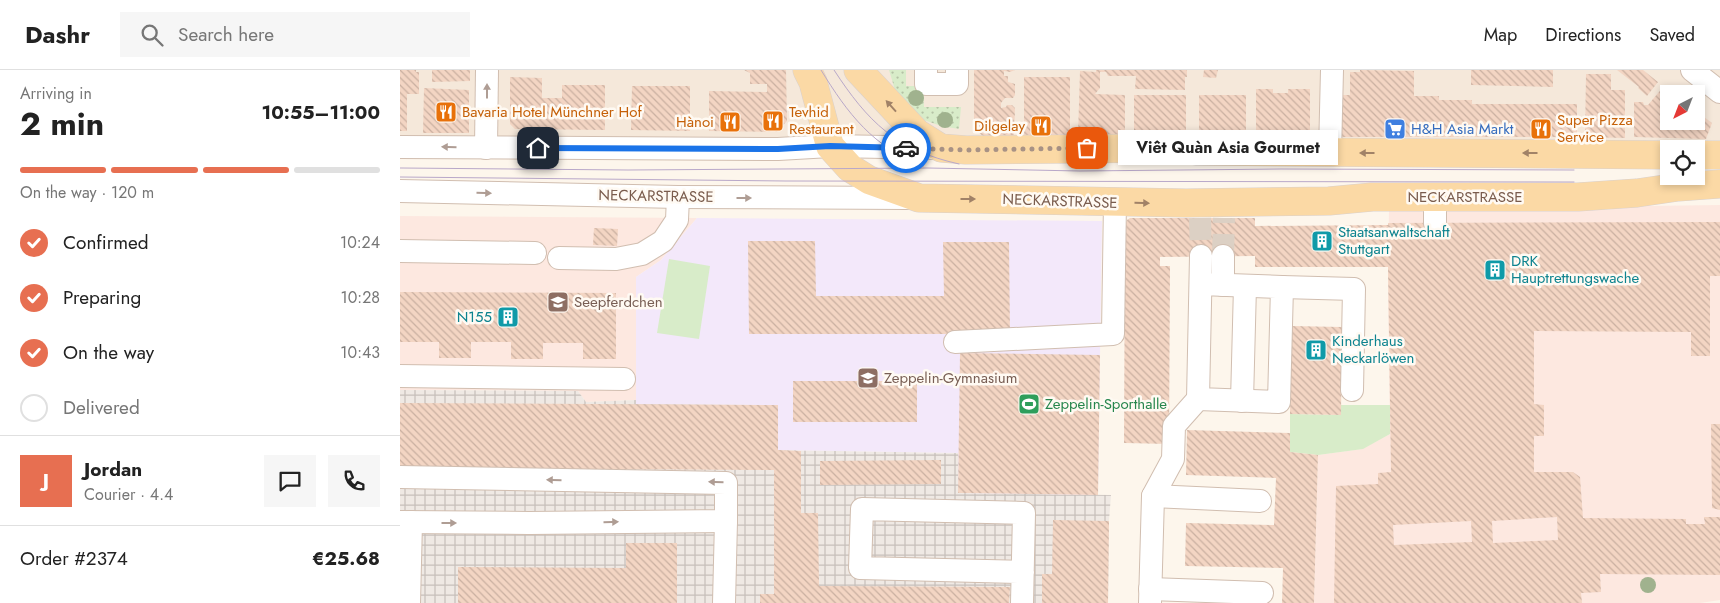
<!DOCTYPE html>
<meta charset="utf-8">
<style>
:root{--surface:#fff;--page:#f6f6f6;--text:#222;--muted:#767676;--line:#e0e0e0;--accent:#e76f51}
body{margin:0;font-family:Jost,sans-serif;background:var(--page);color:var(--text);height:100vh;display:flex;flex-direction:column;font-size:19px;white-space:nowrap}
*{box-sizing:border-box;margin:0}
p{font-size:16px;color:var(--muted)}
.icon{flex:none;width:28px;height:28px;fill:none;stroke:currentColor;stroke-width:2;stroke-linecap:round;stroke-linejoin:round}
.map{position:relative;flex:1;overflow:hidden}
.panel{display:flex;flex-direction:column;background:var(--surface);width:400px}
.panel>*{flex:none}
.needle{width:32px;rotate:222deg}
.buttons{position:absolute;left:1260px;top:15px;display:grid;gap:10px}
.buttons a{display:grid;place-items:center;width:45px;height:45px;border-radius:0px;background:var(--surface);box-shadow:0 2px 8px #0003;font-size:25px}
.pin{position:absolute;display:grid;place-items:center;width:42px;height:42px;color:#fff;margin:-21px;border-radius:10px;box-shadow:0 2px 8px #0006}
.courier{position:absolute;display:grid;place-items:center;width:50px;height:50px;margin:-25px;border:4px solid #1a73e8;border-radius:50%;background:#fff;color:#222;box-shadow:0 1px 6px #0007}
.bubble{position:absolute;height:35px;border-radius:0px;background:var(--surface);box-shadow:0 2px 8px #0003;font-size:16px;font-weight:700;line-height:35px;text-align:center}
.summary em{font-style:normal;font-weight:700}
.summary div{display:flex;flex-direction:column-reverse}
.summary{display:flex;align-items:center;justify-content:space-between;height:85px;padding:0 20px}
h1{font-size:32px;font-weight:700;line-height:38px}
.bar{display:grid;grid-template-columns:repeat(4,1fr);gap:8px 5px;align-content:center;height:60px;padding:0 20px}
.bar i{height:6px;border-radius:4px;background:var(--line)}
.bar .active{background:var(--accent)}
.bar p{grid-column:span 4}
.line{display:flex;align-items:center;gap:12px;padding:0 20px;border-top:1px solid var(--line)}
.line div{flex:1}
.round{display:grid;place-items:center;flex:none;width:52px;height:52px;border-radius:0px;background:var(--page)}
ol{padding:0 20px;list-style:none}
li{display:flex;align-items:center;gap:15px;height:55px}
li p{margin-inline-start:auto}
li .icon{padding:5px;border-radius:50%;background:var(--accent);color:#fff;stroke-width:4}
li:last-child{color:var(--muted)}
li i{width:28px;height:28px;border:2px solid var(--line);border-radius:50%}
header{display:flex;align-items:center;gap:30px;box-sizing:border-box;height:70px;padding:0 25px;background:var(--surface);border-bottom:1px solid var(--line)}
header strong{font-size:24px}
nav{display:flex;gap:28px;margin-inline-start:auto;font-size:18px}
.search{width:350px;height:45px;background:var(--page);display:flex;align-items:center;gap:12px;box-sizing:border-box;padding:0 18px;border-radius:0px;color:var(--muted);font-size:19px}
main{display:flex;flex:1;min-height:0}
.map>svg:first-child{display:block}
.residential{fill:#f5e8da;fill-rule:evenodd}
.commercial{fill:#fde8e0}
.industrial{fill:url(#industrial-grid)}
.education{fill:#f3e8fa}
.grass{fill:url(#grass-dots)}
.park{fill:#d8ecc9}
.building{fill:url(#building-back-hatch);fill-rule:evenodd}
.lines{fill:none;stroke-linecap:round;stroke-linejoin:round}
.minor-tunnel{stroke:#dcd0c4;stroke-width:22;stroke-dasharray:22 11;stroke-linecap:butt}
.minor-casing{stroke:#d1beb0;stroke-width:24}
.major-casing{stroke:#dad1cd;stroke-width:29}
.minor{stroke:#fff;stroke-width:22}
.major{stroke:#fbd9a5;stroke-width:28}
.tram{stroke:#b9a8c9;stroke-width:1}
.tree{fill:#a0b28e}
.oneway{fill:#af9d94}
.oneway2{fill:#a18267}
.done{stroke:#a89285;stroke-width:5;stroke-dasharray:0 9}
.route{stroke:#1a73e8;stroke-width:6}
.labels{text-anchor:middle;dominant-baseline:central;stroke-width:5;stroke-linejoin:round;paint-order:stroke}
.food-label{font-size:15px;fill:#c56008;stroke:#fffaf3;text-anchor:start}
.shop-label{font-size:15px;fill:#366cbe;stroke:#fffaf3;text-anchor:start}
.street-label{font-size:15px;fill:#7a5c4d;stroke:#fffaf3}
.culture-label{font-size:15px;fill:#0d838f;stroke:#fffaf3;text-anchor:start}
.education-label{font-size:15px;fill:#785e54;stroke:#fffaf3;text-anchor:start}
.leisure-label{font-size:15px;fill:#27864d;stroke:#fffaf3;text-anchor:start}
</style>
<header>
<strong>Dashr</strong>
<div class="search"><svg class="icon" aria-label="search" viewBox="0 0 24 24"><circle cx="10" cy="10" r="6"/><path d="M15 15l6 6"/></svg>Search here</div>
<nav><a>Map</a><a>Directions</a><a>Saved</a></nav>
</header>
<main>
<section class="panel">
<div class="summary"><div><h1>2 min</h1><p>Arriving in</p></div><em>10:55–11:00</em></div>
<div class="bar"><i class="active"></i><i class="active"></i><i class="active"></i><i></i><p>On the way · 120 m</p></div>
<ol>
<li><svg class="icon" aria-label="check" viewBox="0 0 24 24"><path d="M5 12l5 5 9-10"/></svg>Confirmed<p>10:24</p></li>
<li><svg class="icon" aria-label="check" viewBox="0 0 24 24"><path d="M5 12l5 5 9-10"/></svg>Preparing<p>10:28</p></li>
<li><svg class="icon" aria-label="check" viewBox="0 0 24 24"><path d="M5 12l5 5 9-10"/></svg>On the way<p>10:43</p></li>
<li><i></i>Delivered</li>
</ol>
<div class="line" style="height:90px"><b class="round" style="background:var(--accent);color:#fff">J</b><div><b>Jordan</b><p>Courier · 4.4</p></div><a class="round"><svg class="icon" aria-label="chat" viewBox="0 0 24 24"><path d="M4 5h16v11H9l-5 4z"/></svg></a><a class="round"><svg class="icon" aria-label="phone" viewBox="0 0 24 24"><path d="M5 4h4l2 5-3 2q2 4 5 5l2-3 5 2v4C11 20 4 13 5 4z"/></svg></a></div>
<div class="line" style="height:65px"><div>Order #2374</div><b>€25.68</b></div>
</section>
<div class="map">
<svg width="1320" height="533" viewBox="0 0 1320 533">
<defs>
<pattern id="industrial-grid" width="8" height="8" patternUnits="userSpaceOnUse" patternTransform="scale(1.25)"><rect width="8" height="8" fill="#efe9e4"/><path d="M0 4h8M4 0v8" fill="none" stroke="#c7c0bb"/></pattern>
<pattern id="grass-dots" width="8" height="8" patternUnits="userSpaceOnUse" patternTransform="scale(1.25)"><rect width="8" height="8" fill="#d8ecc9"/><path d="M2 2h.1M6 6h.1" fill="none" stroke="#b4c2a5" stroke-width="1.8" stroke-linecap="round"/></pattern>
<pattern id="building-back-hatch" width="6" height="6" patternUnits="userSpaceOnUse" patternTransform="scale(1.25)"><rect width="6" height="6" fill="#f3d5c3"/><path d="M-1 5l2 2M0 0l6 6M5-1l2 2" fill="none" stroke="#cab0a1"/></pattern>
</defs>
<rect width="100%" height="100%" fill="#fdf6ec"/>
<path class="residential" d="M0,0H1320V78L0,68ZM1269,24H1296V51H1269Z"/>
<g class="commercial">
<path d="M1320,135V530L1300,533H914L918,385L962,379L990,364L988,197L989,141L1203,140L1247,136Z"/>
<path d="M0,146L297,148L261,190L236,207V330L186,332L178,321L0,320Z"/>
</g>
<path class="industrial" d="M0,320L178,321L186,332L236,330L237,334L378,335V380L559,383L558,423L711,425L709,451L708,533H0Z"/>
<path class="education" d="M297,148L702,151L698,425L558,423V383L378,380V335L236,334V207L261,190Z"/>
<path class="grass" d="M489,0H506V16H523L524,37H561L559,59L541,56L521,49L495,20Z"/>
<g class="park">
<path d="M269,189L310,196L299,269L257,263Z"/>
<path d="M941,335H990V364L963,379L918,385L890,382V344L941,345Z"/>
</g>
<g class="building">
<path d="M0,0H16V2H19V24H7V61H0Z"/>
<path d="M32,0H70V11L32,12Z"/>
<path d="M344,0H386L387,51L377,62L309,61V21L367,22V14H350V3Z"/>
<path d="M574,0H615L610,2L604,1V6H608V12L615,14V25L613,28H605L601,33V38L606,37L607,35H612L615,38L614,66H583L574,59Z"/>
<path d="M696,0H787V7H785V20L735,19L736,6H708L706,2H700V18L695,24L725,25V66L678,65L680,1L696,2Z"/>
<path d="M804,0H818L816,8L803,7Z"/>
<path d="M960,0L1014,1V26H1039V30H1072V34H1177V67H939V25H950V2H960Z"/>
<path d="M1071,0H1153V17L1071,15Z"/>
<path d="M1217,0H1243L1258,12L1247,26L1238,18L1239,17Z"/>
<path d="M1186,4H1211V20H1225V68L1185,67Z"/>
<path d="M110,7L142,8V28H162V15H205V60L115,59L110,54Z"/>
<rect x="624" y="7" width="46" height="59"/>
<path d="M232,16H290V61L231,60Z"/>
<path d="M1264,16L1273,24H1269V51H1296V41L1312,53L1306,69L1234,67V32H1243L1244,35H1248Z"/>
<path d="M24,18L69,20V63H23Z"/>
<path d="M856,19H873V23H888V19H910V66H856Z"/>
<rect x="734" y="25" width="52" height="40"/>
<rect x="799" y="25" width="47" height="40"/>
<path d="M730,148H855V156L988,155V153L1320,152V206H1310V286H1291V262L1134,261V334L1144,335V366H1134V402H1173L1180,407L1183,448L1286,449V454H1305L1304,447H1320V505L1200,504L1201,522L1181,523L1182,533H934L936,416L978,414V403L991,402L988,197H855V186L760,187V196H770L769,374L724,373L725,156L727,150ZM1157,447L1158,470L1093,473L1092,451ZM1071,451L1072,472L994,475L993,455Z"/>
<path d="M194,158L218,159L217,176L193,175Z"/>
<path d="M348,171H415L416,226H544L543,172H609L610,264H349Z"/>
<path d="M0,222L216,223V289H183V273H143V289H111V272H71V288H39V272H0Z"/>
<path d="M891,256L942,257L941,345L890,344Z"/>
<path d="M560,283L700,285L698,425L558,423Z"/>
<rect x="393" y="311" width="124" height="41"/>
<path d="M0,333L378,335V380L401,381V443H418L419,516L610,517L609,533H360V524H374V400L0,398Z"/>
<path d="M1311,354H1320V440L1312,438Z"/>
<path d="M787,360L890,363V382L918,385L914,533H882L883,498L785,496L786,453L874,455L876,408L786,405Z"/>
<path d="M541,390V414L420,415V391Z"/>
<path d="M653,450L709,451L708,533H642V504H652Z"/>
<path d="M226,473H277V533H58V497L226,498Z"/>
</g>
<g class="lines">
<g class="minor-tunnel">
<path d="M800,148L801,186"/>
<path d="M823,186L824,148"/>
</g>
<g class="minor-casing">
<g id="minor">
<path d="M526,0V14H557V0"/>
<path d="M1292,0L1320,22"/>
<path d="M0,77L378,79L430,76L541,78"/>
<path d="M86,78L87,0"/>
<path d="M930,83L932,0"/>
<path d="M0,121L278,127L508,128"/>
<path d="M1035,127V153"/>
<path d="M0,181L135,183"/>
<path d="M159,188L216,189L242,184L263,171L277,150L278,127"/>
<path d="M801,214L882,217L879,332L798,329L801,186"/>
<path d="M823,215V186"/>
<path d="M882,217L954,219L952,320"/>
<path d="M555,272L713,264L715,132"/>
<path d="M0,306L224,309"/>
<path d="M842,331L845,216"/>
<path d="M0,407L326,413V451L129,453L0,452"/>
<path d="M753,426L860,431"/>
<path d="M750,519L862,523"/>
<path d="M9,533L11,452"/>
<path d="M324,533L326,451"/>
<path d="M622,533L624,443L462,439L460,498L623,502"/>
<path d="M750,533L753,426L773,389L774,356L798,329"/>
</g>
</g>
<g class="major-casing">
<g id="major">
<path d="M407,0L413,12L430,76L450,98L469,110L519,128L786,133L929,131L972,127H1178L1237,123L1278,117L1320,114"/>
<path d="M458,0L517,63L541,78L566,80L774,78L796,81L1269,85"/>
<path d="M1296,85H1320"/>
</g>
</g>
<use href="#minor" class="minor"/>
<use href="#major" class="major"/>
<g class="tram">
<path d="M421,0C448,44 473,77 523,96"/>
<path d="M434,0C468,52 496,80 559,94"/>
<path d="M0,98L228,100L528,98L680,101L881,99L1174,100"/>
<path d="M0,107L386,111L1174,112"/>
</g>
</g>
<g class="tree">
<circle cx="516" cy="28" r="8"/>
<circle cx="545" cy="50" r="8"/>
<circle cx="1248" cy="515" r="8"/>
</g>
<defs><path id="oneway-solid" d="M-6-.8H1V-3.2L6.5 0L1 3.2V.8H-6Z" transform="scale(1.25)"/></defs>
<g class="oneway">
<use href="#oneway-solid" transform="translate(87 21) rotate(-90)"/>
<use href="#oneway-solid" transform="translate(49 77) rotate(-179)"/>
<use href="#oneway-solid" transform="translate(84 123) rotate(1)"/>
<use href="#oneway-solid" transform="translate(344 128)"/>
<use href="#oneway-solid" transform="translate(154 410) rotate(-179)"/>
<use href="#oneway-solid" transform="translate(316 412) rotate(-179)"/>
<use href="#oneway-solid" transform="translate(211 452) rotate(-1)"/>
<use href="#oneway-solid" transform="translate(49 453)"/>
</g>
<g class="oneway2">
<use href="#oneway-solid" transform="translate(491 36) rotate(-132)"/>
<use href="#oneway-solid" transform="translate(967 83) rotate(-180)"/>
<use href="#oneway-solid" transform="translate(1130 83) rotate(-180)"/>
<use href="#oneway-solid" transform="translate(568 129)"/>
<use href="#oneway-solid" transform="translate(742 133) rotate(1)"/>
</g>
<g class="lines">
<path class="done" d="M506,78L566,80L687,78"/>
<path class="route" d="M138,78L378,79L430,76L506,78"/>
</g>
<defs>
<g id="restaurant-square" transform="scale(1.125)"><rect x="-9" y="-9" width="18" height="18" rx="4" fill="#e8710a" stroke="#fffaf3"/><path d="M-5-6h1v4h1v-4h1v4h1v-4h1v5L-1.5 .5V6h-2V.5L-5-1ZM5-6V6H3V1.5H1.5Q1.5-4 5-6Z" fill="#fff"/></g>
<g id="supermarket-square" transform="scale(1.125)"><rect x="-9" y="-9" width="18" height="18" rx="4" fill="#3f7fe0" stroke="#fffaf3"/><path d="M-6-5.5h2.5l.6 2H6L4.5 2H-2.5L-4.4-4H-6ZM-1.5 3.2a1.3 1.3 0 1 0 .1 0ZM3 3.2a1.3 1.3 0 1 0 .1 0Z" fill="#fff"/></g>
<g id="building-square" transform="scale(1.125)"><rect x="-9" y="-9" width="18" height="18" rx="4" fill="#0f9aa8" stroke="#fffaf3"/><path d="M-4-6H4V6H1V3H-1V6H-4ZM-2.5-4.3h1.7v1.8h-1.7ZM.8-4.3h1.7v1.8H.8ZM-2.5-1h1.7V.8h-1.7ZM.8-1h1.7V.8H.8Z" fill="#fff"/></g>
<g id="school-square" transform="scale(1.125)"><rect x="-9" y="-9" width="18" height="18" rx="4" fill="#8d6e63" stroke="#fffaf3"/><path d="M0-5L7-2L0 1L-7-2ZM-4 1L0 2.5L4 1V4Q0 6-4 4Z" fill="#fff"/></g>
<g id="stadium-square" transform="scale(1.125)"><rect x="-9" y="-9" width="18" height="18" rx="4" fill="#2e9e5b" stroke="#fffaf3"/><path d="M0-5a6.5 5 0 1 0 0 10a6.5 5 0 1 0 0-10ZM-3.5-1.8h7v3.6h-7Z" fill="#fff"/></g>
</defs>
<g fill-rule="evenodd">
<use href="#restaurant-square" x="46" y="42"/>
<use href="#restaurant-square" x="373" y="51"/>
<use href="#restaurant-square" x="330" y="52"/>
<use href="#restaurant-square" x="641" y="56"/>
<use href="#supermarket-square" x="995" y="59"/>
<use href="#restaurant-square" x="1141" y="59"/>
<use href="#building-square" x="922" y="171"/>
<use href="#building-square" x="1095" y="200"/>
<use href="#school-square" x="158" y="232"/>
<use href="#building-square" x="108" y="247"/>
<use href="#building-square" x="916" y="280"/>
<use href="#school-square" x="468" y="308"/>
<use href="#stadium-square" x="629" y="334"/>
</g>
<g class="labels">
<g class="food-label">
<text x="62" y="42">Bavaria Hotel Münchner Hof</text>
<text x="389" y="42">Tevhid<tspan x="389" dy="17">Restaurant</tspan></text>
<text x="1157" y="50">Super Pizza<tspan x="1157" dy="17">Service</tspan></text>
<text x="314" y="52" text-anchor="end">Hànoi</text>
<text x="625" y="56" text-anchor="end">Dilgelay</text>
</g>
<g class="shop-label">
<text x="1011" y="59">H&amp;H Asia Markt</text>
</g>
<g class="street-label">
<text transform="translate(256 126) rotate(1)">NECKARSTRASSE</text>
<text x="1065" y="127">NECKARSTRASSE</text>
<text transform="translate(660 131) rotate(2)">NECKARSTRASSE</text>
</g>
<g class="culture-label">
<text x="938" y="162">Staatsanwaltschaft<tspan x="938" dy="17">Stuttgart</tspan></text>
<text x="1111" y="191">DRK<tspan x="1111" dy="17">Hauptrettungswache</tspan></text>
<text x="92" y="247" text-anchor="end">N155</text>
<text x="932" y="271">Kinderhaus<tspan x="932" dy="17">Neckarlöwen</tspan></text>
</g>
<g class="education-label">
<text x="174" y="232">Seepferdchen</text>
<text x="484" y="308">Zeppelin-Gymnasium</text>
</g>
<g class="leisure-label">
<text x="645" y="334">Zeppelin-Sporthalle</text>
</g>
</g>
</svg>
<div class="buttons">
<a><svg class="needle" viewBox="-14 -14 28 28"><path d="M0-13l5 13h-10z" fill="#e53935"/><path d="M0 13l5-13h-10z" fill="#767676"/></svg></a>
<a><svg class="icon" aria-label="locate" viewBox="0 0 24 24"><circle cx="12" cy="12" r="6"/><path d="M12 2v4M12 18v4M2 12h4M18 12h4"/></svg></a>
</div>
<div class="pin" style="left:687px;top:78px;background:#ea580c"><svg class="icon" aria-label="bag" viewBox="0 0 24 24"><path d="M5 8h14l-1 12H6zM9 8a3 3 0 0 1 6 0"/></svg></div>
<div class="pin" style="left:138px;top:78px;background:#1f2937"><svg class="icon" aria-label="home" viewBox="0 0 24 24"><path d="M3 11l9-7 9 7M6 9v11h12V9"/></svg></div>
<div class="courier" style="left:506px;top:78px"><svg class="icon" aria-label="car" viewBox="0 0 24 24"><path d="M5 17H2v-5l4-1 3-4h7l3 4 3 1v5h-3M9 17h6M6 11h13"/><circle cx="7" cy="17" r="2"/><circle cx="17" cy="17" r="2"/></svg></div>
<div class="bubble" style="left:718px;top:60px;width:220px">Viêt Quàn Asia Gourmet</div>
</div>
</main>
